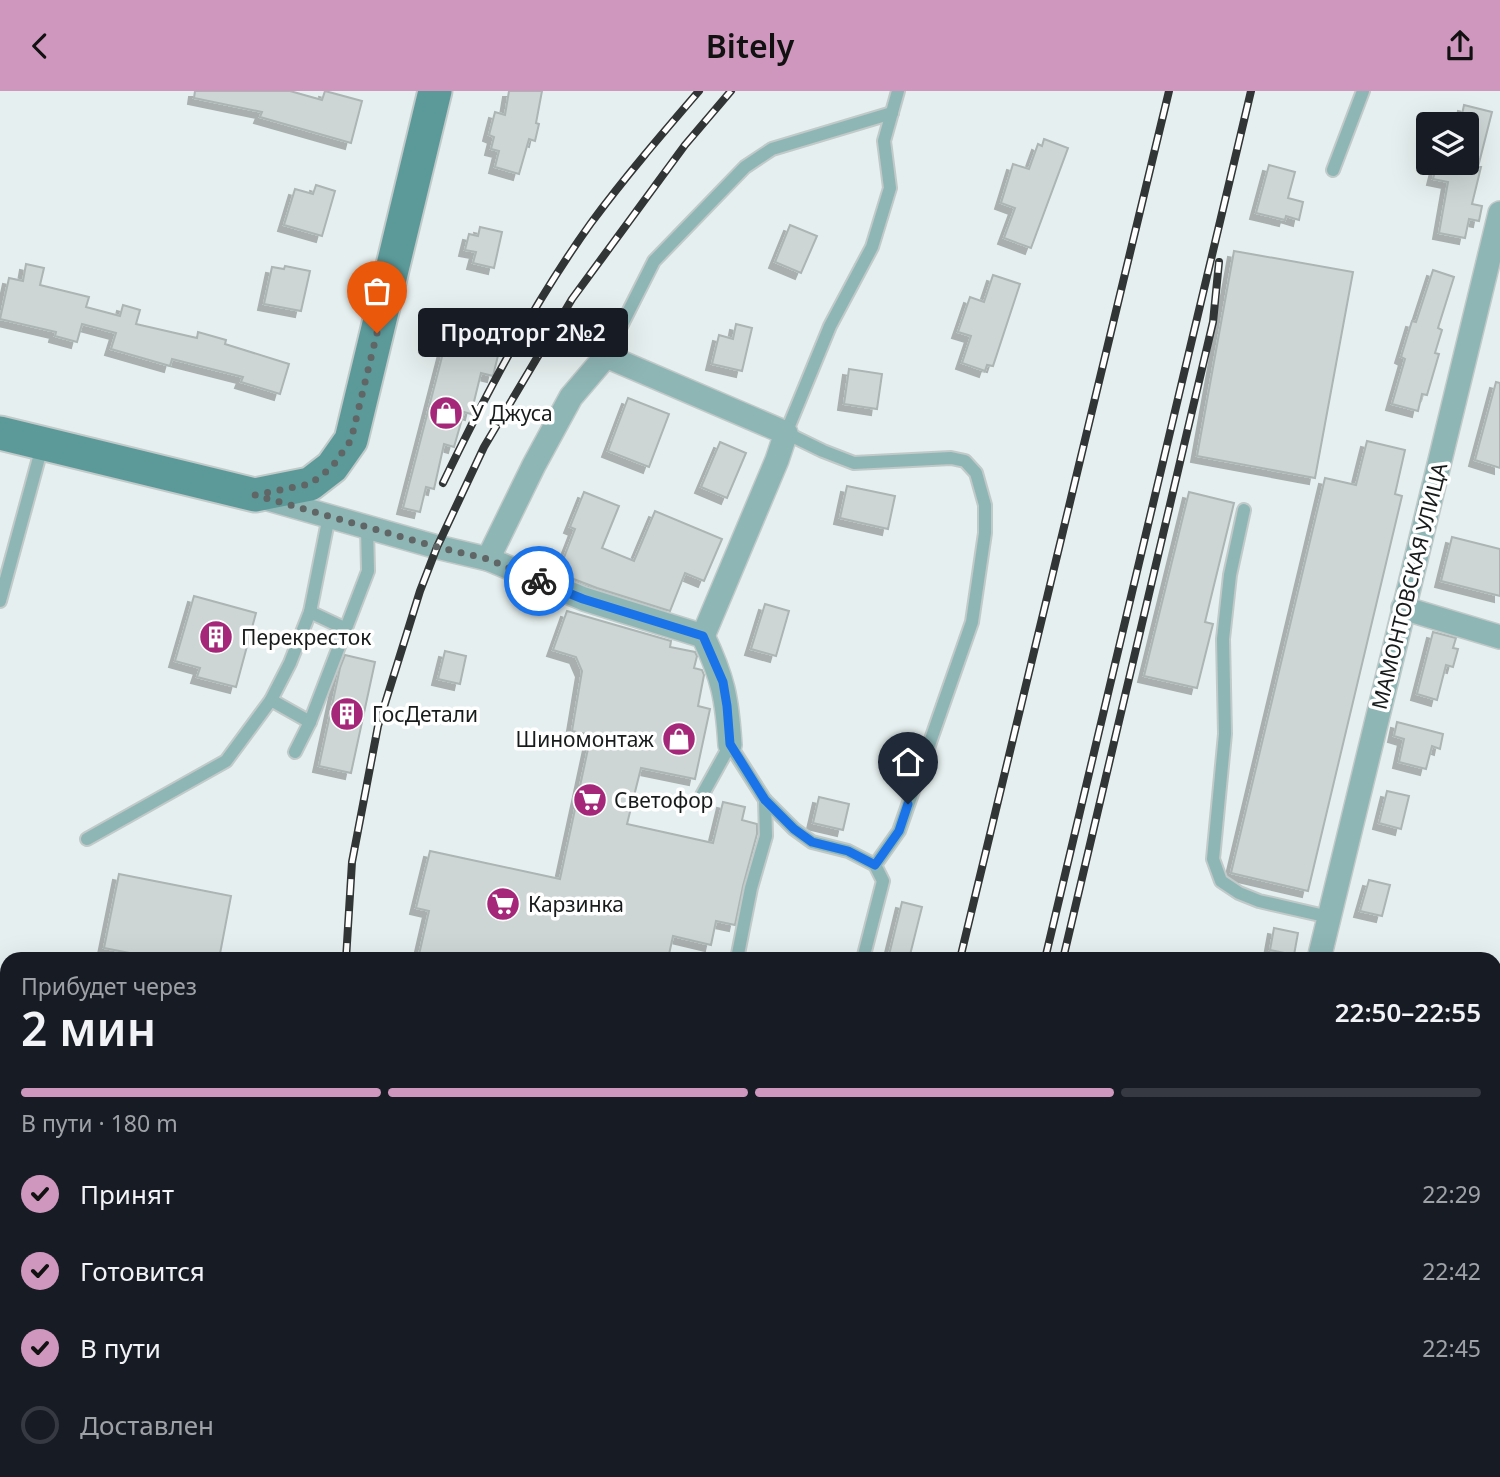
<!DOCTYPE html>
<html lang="ru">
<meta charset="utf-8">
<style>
:root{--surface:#171b24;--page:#242831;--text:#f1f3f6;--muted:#9ea1a6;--line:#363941;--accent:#cf97be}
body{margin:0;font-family:"Noto Sans",sans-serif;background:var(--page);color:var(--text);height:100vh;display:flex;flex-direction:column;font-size:26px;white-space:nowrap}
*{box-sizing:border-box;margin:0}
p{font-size:23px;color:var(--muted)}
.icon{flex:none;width:38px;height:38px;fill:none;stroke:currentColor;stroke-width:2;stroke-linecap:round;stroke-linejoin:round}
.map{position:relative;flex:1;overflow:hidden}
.sheet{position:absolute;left:0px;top:861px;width:1502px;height:525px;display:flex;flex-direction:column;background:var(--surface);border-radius:21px 21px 0 0;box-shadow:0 7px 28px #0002}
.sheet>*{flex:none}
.tools{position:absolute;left:1416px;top:21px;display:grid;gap:14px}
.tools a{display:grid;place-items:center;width:63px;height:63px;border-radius:7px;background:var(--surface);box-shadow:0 7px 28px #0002;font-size:35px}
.pin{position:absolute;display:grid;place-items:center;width:60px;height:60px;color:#fff;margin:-72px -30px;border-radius:50% 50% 50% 0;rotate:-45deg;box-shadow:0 0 7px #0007}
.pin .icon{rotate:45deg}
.courier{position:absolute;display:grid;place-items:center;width:70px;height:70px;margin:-35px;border:5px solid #1a73e8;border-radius:50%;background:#fff;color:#222;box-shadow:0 2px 9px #0007}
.bubble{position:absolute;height:49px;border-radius:7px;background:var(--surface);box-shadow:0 7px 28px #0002;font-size:23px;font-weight:600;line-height:49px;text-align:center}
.overview em{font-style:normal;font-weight:600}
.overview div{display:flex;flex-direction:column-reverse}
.overview{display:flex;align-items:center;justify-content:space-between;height:119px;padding:0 21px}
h1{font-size:46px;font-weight:600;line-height:52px}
.bar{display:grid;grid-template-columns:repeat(4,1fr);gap:10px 7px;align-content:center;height:84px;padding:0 21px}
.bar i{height:9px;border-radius:5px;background:var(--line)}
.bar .selected{background:var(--accent)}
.bar p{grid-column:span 4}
ol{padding:0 21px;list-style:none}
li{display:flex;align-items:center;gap:21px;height:77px}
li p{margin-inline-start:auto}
li .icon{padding:7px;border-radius:50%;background:var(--accent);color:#111;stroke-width:4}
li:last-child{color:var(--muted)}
li i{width:38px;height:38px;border:4px solid var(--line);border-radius:50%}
header{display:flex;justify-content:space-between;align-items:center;height:91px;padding:0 21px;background:var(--accent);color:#111;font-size:32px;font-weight:600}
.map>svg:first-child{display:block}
.building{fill:#cdd5d5;stroke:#acb4b4;stroke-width:2;filter:url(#shadow)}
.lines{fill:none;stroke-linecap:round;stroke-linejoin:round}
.service-casing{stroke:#c1c9c9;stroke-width:16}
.minor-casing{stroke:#c1c9c9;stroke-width:26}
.secondary-casing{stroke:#c1c9c9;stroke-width:37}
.service{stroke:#8eb6b5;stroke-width:12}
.minor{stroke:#8eb6b5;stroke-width:23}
.secondary{stroke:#5c9a9a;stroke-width:33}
.rail-casing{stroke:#323535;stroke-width:8}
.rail{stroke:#fff;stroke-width:5;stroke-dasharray:16;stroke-linecap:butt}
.done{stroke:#606565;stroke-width:7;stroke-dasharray:0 12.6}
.route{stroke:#1a73e8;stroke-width:9}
.labels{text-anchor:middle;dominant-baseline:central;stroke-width:7;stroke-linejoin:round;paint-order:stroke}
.poi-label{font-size:21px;fill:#181b1b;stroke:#fff;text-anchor:start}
.street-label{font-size:21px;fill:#181b1b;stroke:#fff}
</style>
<header><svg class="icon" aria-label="back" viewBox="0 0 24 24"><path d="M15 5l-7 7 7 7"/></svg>Bitely<svg class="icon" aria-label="share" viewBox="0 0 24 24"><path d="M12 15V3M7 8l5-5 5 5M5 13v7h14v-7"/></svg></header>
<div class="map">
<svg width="1500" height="1386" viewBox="0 0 1500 1386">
<defs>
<filter id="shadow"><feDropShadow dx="-6" dy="6" stdDeviation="0" flood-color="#0004"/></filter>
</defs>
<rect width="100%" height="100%" fill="#e6efef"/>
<g class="building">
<path d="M195,0H290L322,9L325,0L362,10L351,52L260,26L262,21L194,7Z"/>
<path d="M509,0H542L536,32L539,33L535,50L529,48L519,83L495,76L499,60L491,58L494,46L489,44L495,21L505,24Z"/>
<path d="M1464,14L1492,21L1478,76H1481L1472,113L1482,115L1479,130L1469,128L1465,147L1439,142L1448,91L1433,88L1437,72H1466V33H1460Z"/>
<path d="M1044,48L1068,57L1031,157L1004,147L1015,117L1001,112L1013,73L1029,78L1038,53L1042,55Z"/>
<path d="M1269,74L1295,81L1288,107L1303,111L1299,129L1286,125L1285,129L1256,122Z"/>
<path d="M316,94L335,100L322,145L284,134L295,98L313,103Z"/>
<path d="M790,134L817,145L801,182L775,171Z"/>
<path d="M480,136L502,141L494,177L473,172L476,161L465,159L469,143L478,145Z"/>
<path d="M1234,160L1353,181L1315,387L1197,365Z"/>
<path d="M26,173L44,177L40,194L89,206L86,216L120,225L123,214L140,219L136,233L197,247L198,241L226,249L225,253L289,273L280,303L241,291L243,286L172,268L170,275L111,258L116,242L82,233L77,251L55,245L56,241L0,228L9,187L23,190Z"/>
<path d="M285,175L310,180L301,220L264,213L272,176L284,178Z"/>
<path d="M1433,179L1454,186L1438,237L1442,239L1435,262L1439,263L1427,304L1422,303L1418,320L1392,313L1405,268L1401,266L1412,230L1416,231Z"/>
<path d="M993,184L1020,193L993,275L987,274L985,280L962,272L971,245L958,241L970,206L984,211Z"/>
<path d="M451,231L503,244L493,285L481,282L471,323L464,321L454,356L444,353L434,398L426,396L420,421L403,417Z"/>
<path d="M736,233L752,237L742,280L712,273L719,244L733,248Z"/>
<path d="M849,278L882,283L877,318L844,313Z"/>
<path d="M1496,291L1500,292V377L1475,369Z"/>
<path d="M628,307L669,323L649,376L608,360Z"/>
<path d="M1367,350L1405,359L1395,403L1402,405L1308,800L1231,782L1325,387L1356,394Z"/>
<path d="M720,351L746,362L727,407L701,396Z"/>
<path d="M847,395L895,405L888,438L840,427Z"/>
<path d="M584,401L619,415L602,457L634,470L655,420L722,448L704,490L685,482L670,520L597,497L558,482L575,438L570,436Z"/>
<path d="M1189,401L1234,412L1205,531L1213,533L1197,597L1144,585Z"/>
<path d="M1452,446L1500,458V505L1441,490Z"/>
<path d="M194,505L256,522L236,596L197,586L200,577L175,570Z"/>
<path d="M765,513L789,520L776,565L751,558Z"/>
<path d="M567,520L671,550L670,556L695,561L697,565L694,577L702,579L704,584L698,615L710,618L695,688L641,677L627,733L713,752L723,711L745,716L742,729L757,733V743L743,795L735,834L716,830L711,854L673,845L668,868H418L429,820L416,817L430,760L560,788L591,644L572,640L582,580L576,566L553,559Z"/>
<path d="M1433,541L1456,547L1453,557L1458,558L1453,576L1446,574L1437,609L1417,603Z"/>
<path d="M445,560L466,565L460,593L438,588Z"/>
<path d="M345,564L375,571L351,682L319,675L340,577Z"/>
<path d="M1397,631L1443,643L1440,658L1432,655L1426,678L1399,671L1404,648L1394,645Z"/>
<path d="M1387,700L1409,705L1401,738L1379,732Z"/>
<path d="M819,706L849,713L843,739L813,732Z"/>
<path d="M119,783L231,805L219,868H160L104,857Z"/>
<path d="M1369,789L1390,794L1382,825L1360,820Z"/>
<path d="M902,811L922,816L909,868H888Z"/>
<path d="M1274,837L1298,842L1294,864L1270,859Z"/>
</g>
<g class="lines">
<g class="service-casing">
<g id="service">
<path d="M1333,79L1363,0"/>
<path d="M606,265L654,170L745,76L772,58L892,22"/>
<path d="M1244,419L1230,484L1223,548L1225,643L1213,768L1221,790L1239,802L1259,810L1329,826"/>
<path d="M0,510L43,352"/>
<path d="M310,521L344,537"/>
<path d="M271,609L310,631"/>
<path d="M295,661L310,631L368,480L367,437"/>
<path d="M700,708L730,654L765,709L766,745L751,797L737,868"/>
<path d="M765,709L794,738L812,751L848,760L875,774L883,790L863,868"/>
<path d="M87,748L226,670L271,609L290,572L310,521L329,425"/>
<path d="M875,774L899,740L972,531L985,442V414L976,382L965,370L951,367L854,372L823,360L786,342L830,235L872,156L890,97L884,50L898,0"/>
<path d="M606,1386L608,1379"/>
</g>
</g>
<g class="minor-casing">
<g id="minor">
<path d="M261,406L437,456L488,468L584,508L703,545C723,587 727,607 730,654"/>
<path d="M488,468L534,374L571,306L606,265L786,342L777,369L703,545"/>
<path d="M1403,517L1500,546"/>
<path d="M1319,868L1500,122"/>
<path d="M1494,1148L1500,1150"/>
</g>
</g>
<g class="secondary-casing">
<path id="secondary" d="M0,342L255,404L310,393L332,376L351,349L435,0"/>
</g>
<use href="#service" class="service"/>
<use href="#minor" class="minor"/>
<use href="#secondary" class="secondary"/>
<g class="rail-casing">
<g id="rail">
<path d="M443,392C486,303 533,213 591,132C625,86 662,43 699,0"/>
<path d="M346,868L352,771L378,635L420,500L437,456L484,356L572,208L685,54L731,0"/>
<path d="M960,868L1169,0"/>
<path d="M1045,868L1251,0"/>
<path d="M1063,868L1213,231L1219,171"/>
<path d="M338,1379V1386"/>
<path d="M839,1386L841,1379"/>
<path d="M923,1386L924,1379"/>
</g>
</g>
<use href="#rail" class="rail"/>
</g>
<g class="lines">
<path class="done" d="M377,242L351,349L332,376L310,393L255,404L437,456L488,468L539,490"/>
<path class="route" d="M539,490L583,508L703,545L723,591L727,615L730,653L765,709L794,738L812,751L848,760L875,774L899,740L908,713"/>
</g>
<defs>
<g id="shop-disc" transform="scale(1.75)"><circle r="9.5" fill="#a52779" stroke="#fff"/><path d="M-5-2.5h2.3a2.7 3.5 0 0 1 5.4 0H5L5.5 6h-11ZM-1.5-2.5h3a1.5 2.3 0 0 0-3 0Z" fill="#fff"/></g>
<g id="building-disc" transform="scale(1.75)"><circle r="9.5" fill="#a52779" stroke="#fff"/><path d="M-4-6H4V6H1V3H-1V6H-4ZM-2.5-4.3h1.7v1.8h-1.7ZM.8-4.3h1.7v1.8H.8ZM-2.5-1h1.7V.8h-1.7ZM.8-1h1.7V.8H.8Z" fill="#fff"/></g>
<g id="supermarket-disc" transform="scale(1.75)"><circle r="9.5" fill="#a52779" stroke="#fff"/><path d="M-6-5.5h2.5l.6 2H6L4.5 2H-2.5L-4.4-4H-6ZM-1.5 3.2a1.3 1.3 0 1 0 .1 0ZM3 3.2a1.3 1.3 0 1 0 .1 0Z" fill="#fff"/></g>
</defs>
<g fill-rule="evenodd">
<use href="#shop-disc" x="446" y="322"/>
<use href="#building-disc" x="216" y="546"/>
<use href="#building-disc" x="347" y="623"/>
<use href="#shop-disc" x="679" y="648"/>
<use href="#supermarket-disc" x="590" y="709"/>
<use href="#supermarket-disc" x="503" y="813"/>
</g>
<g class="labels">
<g class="poi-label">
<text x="471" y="322">У Джуса</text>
<text x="241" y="546">Перекресток</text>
<text x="372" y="623">ГосДетали</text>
<text x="654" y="648" text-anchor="end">Шиномонтаж</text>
<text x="614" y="709">Светофор</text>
<text x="528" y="813">Карзинка</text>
</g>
<g class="street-label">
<text transform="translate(1409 495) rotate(-76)">МАМОНТОВСКАЯ УЛИЦА</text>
</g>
</g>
</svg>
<div class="tools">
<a><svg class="icon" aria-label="layers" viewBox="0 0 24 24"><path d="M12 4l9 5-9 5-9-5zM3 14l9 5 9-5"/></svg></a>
</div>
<div class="pin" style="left:377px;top:242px;background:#ea580c"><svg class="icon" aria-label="bag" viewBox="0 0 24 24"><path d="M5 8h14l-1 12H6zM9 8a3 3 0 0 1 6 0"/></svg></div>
<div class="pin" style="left:908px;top:713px;background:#1f2937"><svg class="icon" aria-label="home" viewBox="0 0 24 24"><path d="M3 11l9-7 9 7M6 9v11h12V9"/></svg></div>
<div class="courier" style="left:539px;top:490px"><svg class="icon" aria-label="bike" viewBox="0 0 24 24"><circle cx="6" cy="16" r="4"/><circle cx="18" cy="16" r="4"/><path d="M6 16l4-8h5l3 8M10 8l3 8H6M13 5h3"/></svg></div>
<div class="bubble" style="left:418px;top:217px;width:210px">Продторг 2№2</div>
<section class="sheet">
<div class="overview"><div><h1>2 мин</h1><p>Прибудет через</p></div><em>22:50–22:55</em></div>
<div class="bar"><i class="selected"></i><i class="selected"></i><i class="selected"></i><i></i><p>В пути · 180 m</p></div>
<ol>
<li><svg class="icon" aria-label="check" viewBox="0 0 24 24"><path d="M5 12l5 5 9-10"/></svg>Принят<p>22:29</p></li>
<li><svg class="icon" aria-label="check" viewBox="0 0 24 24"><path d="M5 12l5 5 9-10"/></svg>Готовится<p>22:42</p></li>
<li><svg class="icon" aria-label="check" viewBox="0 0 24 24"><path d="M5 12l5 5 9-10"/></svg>В пути<p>22:45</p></li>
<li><i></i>Доставлен</li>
</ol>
</section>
</div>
